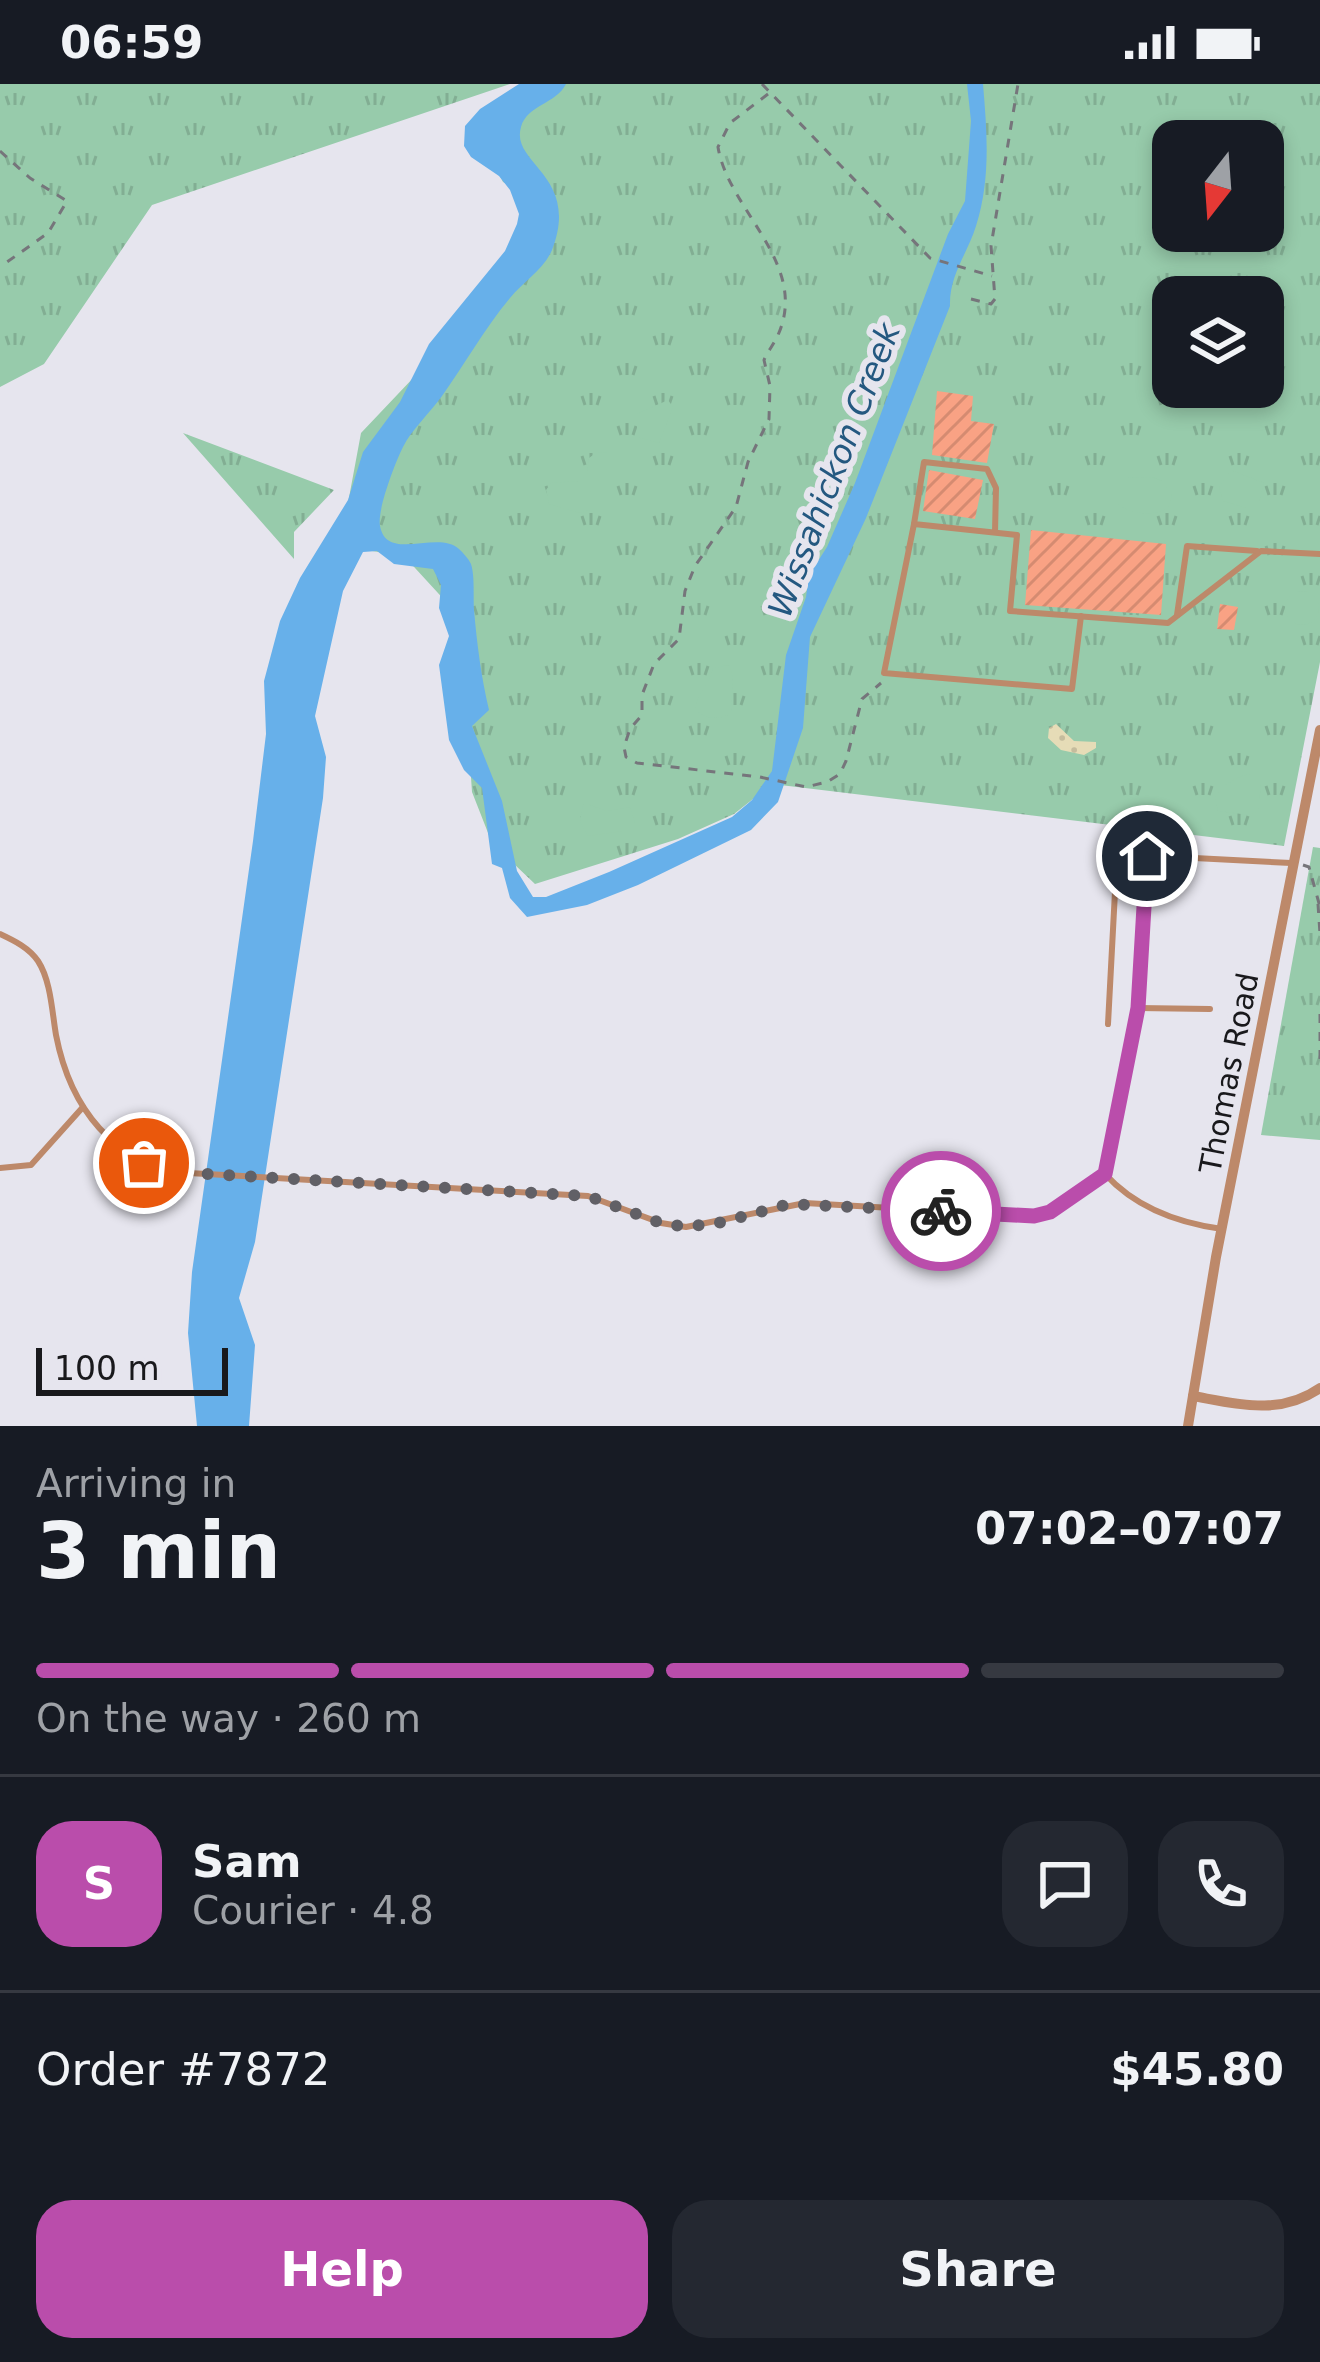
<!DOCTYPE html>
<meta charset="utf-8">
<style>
:root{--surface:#171b24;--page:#242831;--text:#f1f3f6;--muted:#9ea1a6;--line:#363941;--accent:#ba4dab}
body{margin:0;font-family:"DejaVu Sans",sans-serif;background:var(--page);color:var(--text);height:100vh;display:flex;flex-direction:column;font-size:45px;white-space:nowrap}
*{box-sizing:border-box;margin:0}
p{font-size:39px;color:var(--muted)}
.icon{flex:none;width:66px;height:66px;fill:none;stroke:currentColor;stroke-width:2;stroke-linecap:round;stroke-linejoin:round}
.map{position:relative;height:1342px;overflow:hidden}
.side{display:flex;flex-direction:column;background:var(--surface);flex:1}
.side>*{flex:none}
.needle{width:78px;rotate:197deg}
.tools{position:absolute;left:1152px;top:36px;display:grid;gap:24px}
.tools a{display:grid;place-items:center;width:132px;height:132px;border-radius:24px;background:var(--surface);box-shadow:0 6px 18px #0003;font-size:60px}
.scale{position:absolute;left:36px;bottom:30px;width:192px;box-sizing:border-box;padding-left:12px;border:6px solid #19191c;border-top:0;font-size:33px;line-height:42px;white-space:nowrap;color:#19191c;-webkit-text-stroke:9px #e6e5ee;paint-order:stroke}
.pin{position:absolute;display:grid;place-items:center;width:102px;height:102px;color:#fff;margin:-51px;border:6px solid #fff;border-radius:50%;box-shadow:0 3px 12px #0007}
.courier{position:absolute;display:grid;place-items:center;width:120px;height:120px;margin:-60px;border:9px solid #ba4dab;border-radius:50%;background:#fff;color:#222;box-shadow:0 3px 15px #0007}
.summary em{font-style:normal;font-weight:700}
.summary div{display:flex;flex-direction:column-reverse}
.summary{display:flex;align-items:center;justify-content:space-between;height:204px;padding:0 36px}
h1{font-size:78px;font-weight:700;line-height:90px}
.bar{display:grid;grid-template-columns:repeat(4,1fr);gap:18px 12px;align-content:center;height:144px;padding:0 36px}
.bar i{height:15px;border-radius:9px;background:var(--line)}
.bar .on{background:var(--accent)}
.bar p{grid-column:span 4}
.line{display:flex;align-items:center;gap:30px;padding:0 36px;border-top:3px solid var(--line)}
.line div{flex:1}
.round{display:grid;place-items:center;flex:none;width:126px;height:126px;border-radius:36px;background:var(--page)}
.primary-button{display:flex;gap:24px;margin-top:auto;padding:24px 36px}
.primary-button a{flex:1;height:138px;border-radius:36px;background:var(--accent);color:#fff;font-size:48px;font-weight:700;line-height:138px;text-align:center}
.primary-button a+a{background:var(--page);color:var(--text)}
.status{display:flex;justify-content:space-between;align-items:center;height:84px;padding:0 60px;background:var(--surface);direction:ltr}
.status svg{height:33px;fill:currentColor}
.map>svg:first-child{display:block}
.grass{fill:url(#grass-tufts);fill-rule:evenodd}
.sand{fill:url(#sand-dots)}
.garden{fill:#97cbab}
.water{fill:#67b0ea}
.building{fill:url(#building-hatch)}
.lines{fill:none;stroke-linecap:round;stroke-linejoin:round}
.path{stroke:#76757b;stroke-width:3;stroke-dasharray:9 9;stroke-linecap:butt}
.lane{stroke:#bd896a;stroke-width:6}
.street{stroke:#bd896a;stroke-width:10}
.done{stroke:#616066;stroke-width:12;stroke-dasharray:0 21.6}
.route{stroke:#ba4dab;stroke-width:15}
.labels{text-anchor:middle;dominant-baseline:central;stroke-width:12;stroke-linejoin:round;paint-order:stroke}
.street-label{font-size:30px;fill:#19191c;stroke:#e6e5ee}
.water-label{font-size:33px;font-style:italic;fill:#245880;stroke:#e6e5ee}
</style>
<div class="status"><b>06:59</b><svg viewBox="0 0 49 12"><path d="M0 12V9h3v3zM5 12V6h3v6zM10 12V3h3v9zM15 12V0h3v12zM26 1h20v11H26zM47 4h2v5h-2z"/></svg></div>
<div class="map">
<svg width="1320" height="1342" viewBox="0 0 1320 1342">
<defs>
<pattern id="grass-tufts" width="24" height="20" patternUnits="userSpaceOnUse" patternTransform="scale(3)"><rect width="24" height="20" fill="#97cbab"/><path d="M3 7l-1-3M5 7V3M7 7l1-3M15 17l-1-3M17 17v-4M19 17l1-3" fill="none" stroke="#82ae93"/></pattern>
<pattern id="sand-dots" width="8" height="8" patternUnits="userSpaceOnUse" patternTransform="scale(3)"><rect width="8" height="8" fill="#e6dcb7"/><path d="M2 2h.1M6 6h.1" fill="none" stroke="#c5bc9d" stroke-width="1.8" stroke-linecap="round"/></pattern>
<pattern id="building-hatch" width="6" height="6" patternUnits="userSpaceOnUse" patternTransform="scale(3)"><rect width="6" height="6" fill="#f9a284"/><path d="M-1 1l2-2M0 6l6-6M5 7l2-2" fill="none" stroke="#d58b71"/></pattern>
</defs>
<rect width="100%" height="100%" fill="#e6e5ee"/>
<g class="grass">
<path d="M0,0H510L152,121L44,280L0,303Z"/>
<path d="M559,0H1320V578L1284,762L772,700L734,730L678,755L535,800L492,759L472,708L468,649L449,521L404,472L340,462L361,349L544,156L538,116L503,98L483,59ZM1173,57H1263V147H1173ZM1173,213H1263V303H1173Z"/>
<path d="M183,349L334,406L294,448V475Z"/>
<path d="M1313,763L1320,764V1056L1261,1051Z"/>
</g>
<path class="sand" d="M1056,640L1074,657L1096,658V664L1084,671L1061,666L1048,654L1049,644Z"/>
<g class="garden">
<path d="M668,316L673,323L659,359L637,353V330Z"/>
<path d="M597,368L608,369L614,375L590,408V426L580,429L549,420L546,406L551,399L578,397L587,390L589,374Z"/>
<path d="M1231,386L1264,399L1259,418L1247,424L1223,417L1219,403Z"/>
<path d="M1152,393L1162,397L1172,411L1168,424C1152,434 1125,429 1112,416V406L1128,394Z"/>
<circle cx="1302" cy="524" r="17"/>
<path d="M729,581L733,592L731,629C718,637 705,635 695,625C697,609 710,600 713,584Z"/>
<path d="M1250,690L1261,700L1258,728L1249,731L1218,727L1215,713C1224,700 1234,694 1250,690Z"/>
<path d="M588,720L606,727L630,723L635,739L623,747L588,752L580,738L583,721Z"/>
</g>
<path class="water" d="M519,0H566C556,20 527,21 521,43C510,80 581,91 552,166C544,185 523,198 510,214C484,245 465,280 442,312C430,329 412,345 403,363C395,379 377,426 380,442C387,479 438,445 459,465C464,470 468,474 471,480C475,492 473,513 474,526C477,560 481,592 489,626L472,642L502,717L517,787L533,813H546L609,788L732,733L752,716L772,687L786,571L806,513L809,491L827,463L855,399L948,150L965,117L971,37L967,0H983C987,48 991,95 976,142C967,171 949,191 950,222L866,434L810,553L803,644L778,718L751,746L638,801L587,821L527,833L510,814L502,784L492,780L482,704L464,686L449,656L439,581L449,552L439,524L441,501L433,485L394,480L377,467L363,468L343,507L315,632L326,673L323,714L255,1158L239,1214L255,1261L249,1342H197L188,1249L192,1188L253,757L266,650L264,597L280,537L300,494L348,416L363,368L400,318L429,260L505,167L517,140L519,130L510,106L499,92L471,73L464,62L465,42L480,25Z"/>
<g class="building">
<path d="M937,307L973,312L971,337L994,340L987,379L932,371Z"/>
<path d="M929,386L983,396L975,435L923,427Z"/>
<path d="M1031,446L1166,460L1161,531L1025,521Z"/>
<path d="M1220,520L1238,523L1234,546L1217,545Z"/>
</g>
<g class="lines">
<g class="path">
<path d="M762,0L930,174L992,192"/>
<path d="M768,10L730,39L718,63C728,126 810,180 778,251C774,260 768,267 764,276L770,302L769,335L748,378L736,423L695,482L685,507L679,555L654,580L642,611V631L630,645L624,663L626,673L637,679L760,693L806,703L827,698L840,690L846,677L862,615L881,599"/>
<path d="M0,67L30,94L67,117L48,149L0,183"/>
<path d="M971,215L991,220L995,215L991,162L1018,0"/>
<path d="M1303,781L1309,783L1320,823"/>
<path d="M1318,820L1320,850"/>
<path d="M1320,930V980"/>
</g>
<g class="lane">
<path d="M914,440L884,589L1072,605L1081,532"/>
<path d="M995,448L996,404L987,385L924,378L914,440L1017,451L1010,527L1168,539L1261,467L1320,470"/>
<path d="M1177,531L1187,462L1257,467"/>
<path d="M0,850C15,857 29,864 38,877C51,897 52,928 56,951C70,1023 113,1081 189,1089L588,1112L661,1139L686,1143L805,1119L1033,1132L1050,1128L1105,1090C1135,1123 1178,1139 1222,1145"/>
<path d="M1138,924L1210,925"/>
<path d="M1108,940L1117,770L1291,779"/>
<path d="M0,1084L31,1081L83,1023"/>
<path d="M1105,1090L1138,924L1147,772"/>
</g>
<g class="street">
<path d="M1193,1312C1238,1320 1280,1332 1320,1304"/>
<path d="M1188,1342L1216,1173L1320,646"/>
</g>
</g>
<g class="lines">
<path class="done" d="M144,1079L189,1089L588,1112L661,1139L686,1143L723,1138L789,1120L941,1127"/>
<path class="route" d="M941,1127L1034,1132L1050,1128L1105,1090L1138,924L1147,772"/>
</g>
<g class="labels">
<g class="street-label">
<text transform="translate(1229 989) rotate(-79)">Thomas Road</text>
</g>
<g class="water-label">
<text transform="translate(834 386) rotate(-69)">Wissahickon Creek</text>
</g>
</g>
</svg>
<div class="tools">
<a><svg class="needle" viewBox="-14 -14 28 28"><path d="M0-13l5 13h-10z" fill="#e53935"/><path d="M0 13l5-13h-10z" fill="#9ea1a6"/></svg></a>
<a><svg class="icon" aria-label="layers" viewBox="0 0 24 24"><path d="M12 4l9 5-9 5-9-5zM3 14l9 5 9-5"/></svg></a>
</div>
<div class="scale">100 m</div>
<div class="pin" style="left:144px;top:1079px;background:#ea580c"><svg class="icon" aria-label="bag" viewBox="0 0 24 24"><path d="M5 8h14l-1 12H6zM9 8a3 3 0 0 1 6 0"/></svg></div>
<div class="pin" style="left:1147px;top:772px;background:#1f2937"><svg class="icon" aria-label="home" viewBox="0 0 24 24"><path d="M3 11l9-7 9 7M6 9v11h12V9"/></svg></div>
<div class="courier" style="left:941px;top:1127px"><svg class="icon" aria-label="bike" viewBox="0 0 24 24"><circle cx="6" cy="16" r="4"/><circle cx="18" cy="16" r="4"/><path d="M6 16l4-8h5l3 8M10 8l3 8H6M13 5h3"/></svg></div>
</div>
<section class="side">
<div class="summary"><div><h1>3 min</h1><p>Arriving in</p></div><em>07:02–07:07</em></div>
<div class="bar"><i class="on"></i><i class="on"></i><i class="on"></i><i></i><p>On the way · 260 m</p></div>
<div class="line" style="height:216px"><b class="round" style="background:var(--accent);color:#fff">S</b><div><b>Sam</b><p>Courier · 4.8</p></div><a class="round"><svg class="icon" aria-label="chat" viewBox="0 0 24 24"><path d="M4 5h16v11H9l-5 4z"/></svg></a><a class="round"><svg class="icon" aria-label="phone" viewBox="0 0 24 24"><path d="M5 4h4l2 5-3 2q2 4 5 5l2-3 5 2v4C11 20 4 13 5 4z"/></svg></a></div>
<div class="line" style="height:156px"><div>Order #7872</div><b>$45.80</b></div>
<div class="primary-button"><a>Help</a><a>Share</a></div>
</section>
